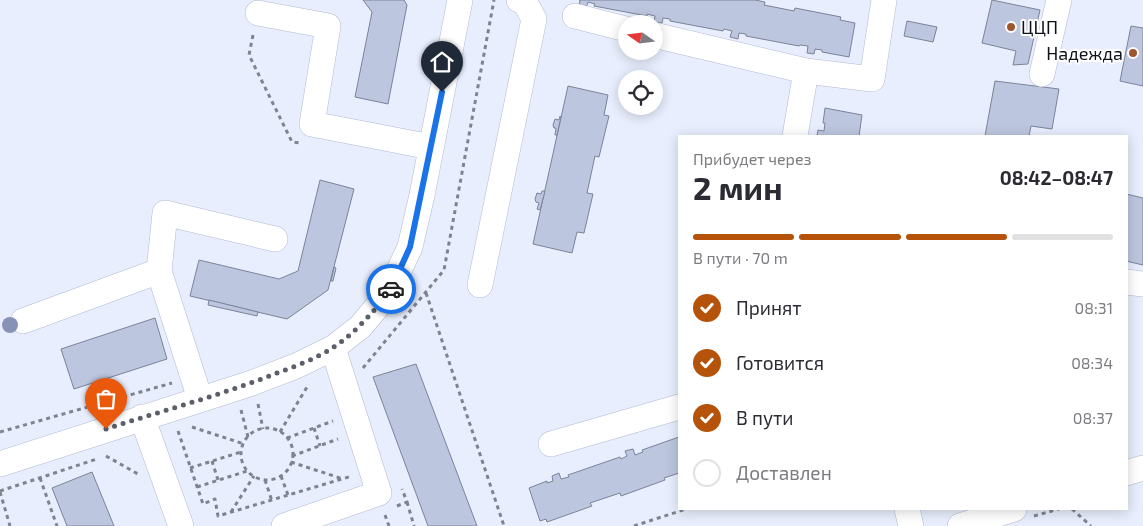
<!DOCTYPE html>
<html lang="ru">
<meta charset="utf-8">
<style>
:root{--surface:#fff;--page:#f7f7f7;--text:#2b2b33;--muted:#7c7c81;--line:#e1e1e2;--accent:#b45309}
body{margin:0;font-family:"Exo 2",sans-serif;background:var(--page);color:var(--text);height:100vh;display:flex;flex-direction:column;font-size:19px;white-space:nowrap}
*{box-sizing:border-box;margin:0}
p{font-size:16px;color:var(--muted)}
.icon{flex:none;width:28px;height:28px;fill:none;stroke:currentColor;stroke-width:2;stroke-linecap:round;stroke-linejoin:round}
.map{position:relative;flex:1;overflow:hidden}
.sheet{position:absolute;left:678px;top:135px;width:450px;height:375px;display:flex;flex-direction:column;background:var(--surface);border-radius:0px;box-shadow:0 2px 12px #0003}
.sheet>*{flex:none}
.needle{width:32px;rotate:284deg}
.fabs{position:absolute;left:618px;top:15px;display:grid;gap:10px}
.fabs a{display:grid;place-items:center;width:45px;height:45px;border-radius:50%;background:var(--surface);box-shadow:0 2px 12px #0003;font-size:25px}
.pin{position:absolute;display:grid;place-items:center;width:42px;height:42px;color:#fff;margin:-51px -21px;border-radius:50% 50% 50% 0;rotate:-45deg;box-shadow:0 0 5px #0007}
.pin .icon{rotate:45deg}
.courier{position:absolute;display:grid;place-items:center;width:50px;height:50px;margin:-25px;border:4px solid #1a73e8;border-radius:50%;background:#fff;color:#222;box-shadow:0 1px 6px #0007}
.overview em{font-style:normal;font-weight:700}
.overview div{display:flex;flex-direction:column-reverse}
.overview{display:flex;align-items:center;justify-content:space-between;height:85px;padding:0 15px}
h1{font-size:32px;font-weight:700;line-height:38px}
.bar{display:grid;grid-template-columns:repeat(4,1fr);gap:8px 5px;align-content:center;height:60px;padding:0 15px}
.bar i{height:6px;border-radius:4px;background:var(--line)}
.bar .current{background:var(--accent)}
.bar p{grid-column:span 4}
ol{padding:0 15px;list-style:none}
li{display:flex;align-items:center;gap:15px;height:55px}
li p{margin-inline-start:auto}
li .icon{padding:5px;border-radius:50%;background:var(--accent);color:#fff;stroke-width:4}
li:last-child{color:var(--muted)}
li i{width:28px;height:28px;border:2px solid var(--line);border-radius:50%}
.map>svg:first-child{display:block}
.building{fill:#bcc6de;stroke:#7b839a}
.lines{fill:none;stroke-linecap:round;stroke-linejoin:round}
.minor-casing{stroke:#b1bad2;stroke-width:26}
.path{stroke:#7e838e;stroke-width:3;stroke-dasharray:4 4;stroke-linecap:butt}
.minor{stroke:#fff;stroke-width:25}
.tree{fill:#8793b6}
.done{stroke:#5b5f69;stroke-width:5;stroke-dasharray:0 9}
.route{stroke:#1a73e8;stroke-width:6}
.poi-dot{fill:#9d572e;stroke:#fff;stroke-width:2}
.labels{text-anchor:middle;dominant-baseline:central;stroke-width:4;stroke-linejoin:round;paint-order:stroke}
.poi-label{font-size:18px;fill:#0f121a;stroke:#fff;text-anchor:start}
</style>
<div class="map">
<svg width="1143" height="526" viewBox="0 0 1143 526">
<rect width="100%" height="100%" fill="#e8eefd"/>
<g class="building">
<path d="M363,0H404L407,5L388,104L355,97L372,12Z"/>
<path d="M579,0H755L765,2L764,5L794,11L795,8L841,17L840,20L855,23L849,57L822,52V50L815,49L814,54L807,53L808,46L800,45L799,46L746,36V34L739,33L738,39L730,37L732,31L724,29L723,31L670,21V19L663,18L662,23L654,22L655,16L647,14V16L594,6L595,4L588,2L586,8L579,7L580,0Z"/>
<path d="M992,0L1040,10L1028,64L1013,65L1016,51L982,43Z"/>
<path d="M907,21L937,27L933,42L904,36Z"/>
<path d="M1131,26L1143,28V86L1120,81Z"/>
<path d="M995,81L1059,89L1052,129L1031,126L1029,136H985Z"/>
<path d="M568,86L608,95L604,115L609,116L599,157L595,156L587,193L593,194L584,233L577,232L572,253L533,244Z"/>
<path d="M825,108L862,115L859,136H817L818,130L824,131L825,123H823Z"/>
<path d="M560,116L561,117L557,135H555L556,128H554L553,125L555,119L559,120Z"/>
<path d="M320,180L354,189L328,290L287,319L190,296L199,260L279,279L298,271Z"/>
<path d="M542,191H545L540,210L537,209L539,203L536,202L535,199L537,193L541,194Z"/>
<path d="M1126,194L1143,198V265L1126,261Z"/>
<path d="M334,267L336,268L333,281H331Z"/>
<path d="M209,300L258,312L257,316L208,305Z"/>
<path d="M155,318L167,359L74,389L61,349Z"/>
<path d="M416,364L477,526H428L373,377Z"/>
<path d="M679,437V473L664,478L665,480L621,496L620,493L590,503L592,506L547,522L546,519L540,521L529,488L547,481V483L553,481L552,476L559,473L561,479L569,477L568,475L620,457L621,459L627,456L625,451L633,449L635,455L643,452L642,450Z"/>
<path d="M92,472L114,526H67L52,488Z"/>
</g>
<g class="lines">
<g class="minor-casing">
<g id="minor">
<path d="M258,13L328,26L312,124L431,147"/>
<path d="M575,16L626,29"/>
<path d="M654,35L806,71L872,79L884,0"/>
<path d="M1042,74L1059,0"/>
<path d="M795,136L806,71"/>
<path d="M1126,282L1143,284"/>
<path d="M480,285L534,19L524,1L519,0"/>
<path d="M23,321L159,271"/>
<path d="M200,399L159,271L165,213L275,239"/>
<path d="M142,417L181,526"/>
<path d="M551,444L679,407"/>
<path d="M0,464L249,384L296,366L333,348L360,327L388,294L410,247L422,195L460,0"/>
<path d="M1126,473L1143,468"/>
<path d="M907,509L911,526"/>
<path d="M284,526L379,493L333,348"/>
<path d="M960,526L1014,509"/>
</g>
</g>
<g class="path">
<path d="M253,35L249,55L292,142L300,143"/>
<path d="M426,293L504,526"/>
<path d="M363,368L444,270L494,0"/>
<path d="M258,404L263,429"/>
<path d="M241,410L248,437"/>
<path d="M192,427L244,444"/>
<path d="M314,428L320,446"/>
<circle cx="267" cy="454" r="26"/>
<path d="M178,431L203,504L215,499L218,516L352,476"/>
<path d="M0,432L172,383"/>
<path d="M280,432L307,387"/>
<path d="M287,438L333,421"/>
<path d="M106,456L138,474"/>
<path d="M292,456L338,439"/>
<path d="M212,461L218,480"/>
<path d="M291,462L343,479"/>
<path d="M190,468L241,452"/>
<path d="M281,476L288,495"/>
<path d="M40,478L57,526"/>
<path d="M265,480L272,501"/>
<path d="M197,487L247,471"/>
<path d="M0,491L97,459"/>
<path d="M0,492L10,526"/>
<path d="M407,502L414,526"/>
<path d="M397,506L407,502L402,489"/>
<path d="M1072,509L1091,526"/>
<path d="M231,512L254,476"/>
<path d="M385,515L389,526"/>
<path d="M1034,516L1059,509"/>
<path d="M634,526L686,509"/>
</g>
<use href="#minor" class="minor"/>
</g>
<circle class="tree" cx="10" cy="325" r="8"/>
<g class="lines">
<path class="done" d="M106,429C161,411 218,396 272,375C293,367 316,359 334,347C356,332 372,313 388,294L391,289"/>
<path class="route" d="M391,289L410,247L442,92"/>
</g>
<g class="poi-dot">
<circle cx="1011" cy="27" r="5"/>
<circle cx="1133" cy="53" r="5"/>
</g>
<g class="labels">
<g class="poi-label">
<text x="1021" y="27">ЦЦП</text>
<text x="1123" y="53" text-anchor="end">Надежда</text>
</g>
</g>
</svg>
<div class="fabs">
<a><svg class="needle" viewBox="-14 -14 28 28"><path d="M0-13l5 13h-10z" fill="#e53935"/><path d="M0 13l5-13h-10z" fill="#7c7c81"/></svg></a>
<a><svg class="icon" aria-label="locate" viewBox="0 0 24 24"><circle cx="12" cy="12" r="6"/><path d="M12 2v4M12 18v4M2 12h4M18 12h4"/></svg></a>
</div>
<div class="pin" style="left:106px;top:429px;background:#ea580c"><svg class="icon" aria-label="bag" viewBox="0 0 24 24"><path d="M5 8h14l-1 12H6zM9 8a3 3 0 0 1 6 0"/></svg></div>
<div class="pin" style="left:442px;top:92px;background:#1f2937"><svg class="icon" aria-label="home" viewBox="0 0 24 24"><path d="M3 11l9-7 9 7M6 9v11h12V9"/></svg></div>
<div class="courier" style="left:391px;top:289px"><svg class="icon" aria-label="car" viewBox="0 0 24 24"><path d="M5 17H2v-5l4-1 3-4h7l3 4 3 1v5h-3M9 17h6M6 11h13"/><circle cx="7" cy="17" r="2"/><circle cx="17" cy="17" r="2"/></svg></div>
<section class="sheet">
<div class="overview"><div><h1>2 мин</h1><p>Прибудет через</p></div><em>08:42–08:47</em></div>
<div class="bar"><i class="current"></i><i class="current"></i><i class="current"></i><i></i><p>В пути · 70 m</p></div>
<ol>
<li><svg class="icon" aria-label="check" viewBox="0 0 24 24"><path d="M5 12l5 5 9-10"/></svg>Принят<p>08:31</p></li>
<li><svg class="icon" aria-label="check" viewBox="0 0 24 24"><path d="M5 12l5 5 9-10"/></svg>Готовится<p>08:34</p></li>
<li><svg class="icon" aria-label="check" viewBox="0 0 24 24"><path d="M5 12l5 5 9-10"/></svg>В пути<p>08:37</p></li>
<li><i></i>Доставлен</li>
</ol>
</section>
</div>
